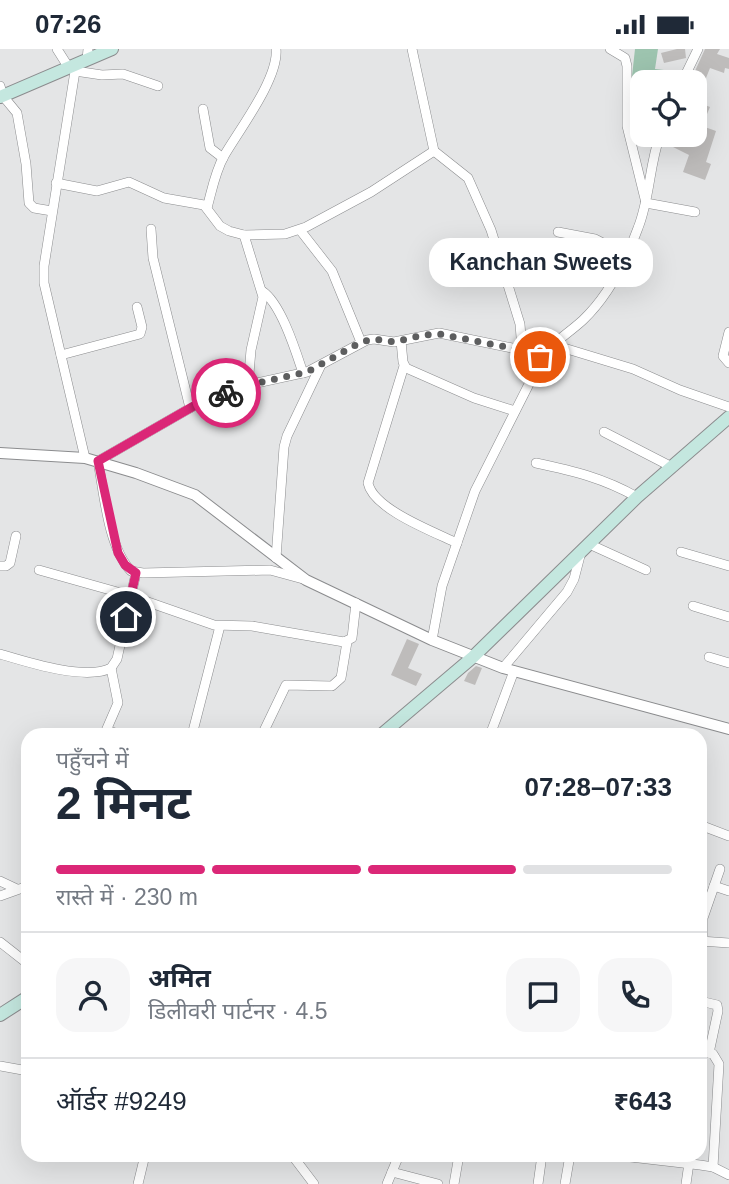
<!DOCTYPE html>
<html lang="hi">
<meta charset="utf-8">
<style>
:root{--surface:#fff;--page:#f6f6f7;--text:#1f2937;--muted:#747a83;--line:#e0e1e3;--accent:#db2777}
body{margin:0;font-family:Helvetica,"Noto Sans Devanagari",sans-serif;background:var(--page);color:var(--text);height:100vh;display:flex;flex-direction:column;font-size:26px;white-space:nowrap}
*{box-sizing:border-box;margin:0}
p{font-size:23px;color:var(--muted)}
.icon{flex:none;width:38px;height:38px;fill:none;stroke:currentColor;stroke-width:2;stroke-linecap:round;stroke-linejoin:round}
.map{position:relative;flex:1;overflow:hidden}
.sheet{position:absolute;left:21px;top:679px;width:686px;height:434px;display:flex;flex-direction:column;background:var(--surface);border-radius:21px;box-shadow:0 7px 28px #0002}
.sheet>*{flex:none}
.buttons{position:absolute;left:630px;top:21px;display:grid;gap:14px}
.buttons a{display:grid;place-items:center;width:77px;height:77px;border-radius:14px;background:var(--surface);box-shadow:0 7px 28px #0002;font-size:35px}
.pin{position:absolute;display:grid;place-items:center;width:60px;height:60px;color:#fff;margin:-30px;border:4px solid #fff;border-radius:50%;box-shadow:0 2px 7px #0007}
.courier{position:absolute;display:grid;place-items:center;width:70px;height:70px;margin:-35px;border:5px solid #db2777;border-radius:50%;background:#fff;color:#222;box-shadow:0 2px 9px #0007}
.bubble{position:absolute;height:49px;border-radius:21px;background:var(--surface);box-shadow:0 7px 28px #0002;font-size:23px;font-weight:700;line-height:49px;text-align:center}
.summary em{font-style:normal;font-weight:700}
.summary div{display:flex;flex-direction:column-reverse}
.summary{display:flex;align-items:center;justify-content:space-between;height:119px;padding:0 35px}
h1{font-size:46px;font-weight:700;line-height:52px}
.bar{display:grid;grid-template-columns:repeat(4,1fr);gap:10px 7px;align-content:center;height:84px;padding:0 35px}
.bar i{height:9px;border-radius:5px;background:var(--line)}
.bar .selected{background:var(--accent)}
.bar p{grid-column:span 4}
.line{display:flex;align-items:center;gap:18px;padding:0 35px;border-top:2px solid var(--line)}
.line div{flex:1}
.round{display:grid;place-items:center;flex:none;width:74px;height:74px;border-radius:21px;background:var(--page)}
.status{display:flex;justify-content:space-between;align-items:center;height:49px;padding:0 35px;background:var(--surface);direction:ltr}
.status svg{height:19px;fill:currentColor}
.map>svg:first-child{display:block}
.green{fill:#9dc4af}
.building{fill:#bebcbb}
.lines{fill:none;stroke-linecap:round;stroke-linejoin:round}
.minor-casing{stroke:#8b8c8e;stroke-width:10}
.tertiary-casing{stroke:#8b8c8e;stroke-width:12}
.secondary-casing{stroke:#8b8c8e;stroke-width:14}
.minor{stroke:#fff;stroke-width:9}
.tertiary{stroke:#fff;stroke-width:10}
.secondary{stroke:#c4e7df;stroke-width:12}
.done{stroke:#5d5e5f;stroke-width:7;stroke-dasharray:0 12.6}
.route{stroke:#db2777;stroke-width:9}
</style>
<div class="status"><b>07:26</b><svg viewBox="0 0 49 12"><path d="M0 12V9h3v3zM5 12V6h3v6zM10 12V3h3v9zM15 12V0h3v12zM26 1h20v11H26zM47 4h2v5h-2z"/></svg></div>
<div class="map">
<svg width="729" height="1135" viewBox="0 0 729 1135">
<rect width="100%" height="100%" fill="#e4e5e6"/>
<path class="green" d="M635,0H658L655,20L673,22L672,33H642V47L630,45Z"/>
<g class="building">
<path d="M677,0H685L686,9L664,14L661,4Z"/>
<path d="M705,0H720L717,5L729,9V20L725,19L724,24L710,19L704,34L707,36L700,54L710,58L702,77L716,82L706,113L711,115L705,131L683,123L689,106L665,94L667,86H684L695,91V33H690Z"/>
<path d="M634,50H642V88L637,87L634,76L636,61H634Z"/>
<path d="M407,590L419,595L408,619L422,625L416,637L391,626Z"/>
<path d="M476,617L482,619L475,636L464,632L468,624Z"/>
</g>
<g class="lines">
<g class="minor-casing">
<g id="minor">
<path d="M57,0L69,19"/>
<path d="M412,0L434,102L468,129L491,181L520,275L522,301"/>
<path d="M610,0L625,9L627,17V77L646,154L695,163"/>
<path d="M87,11L88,0"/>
<path d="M76,16L44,217V234L85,409"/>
<path d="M75,22L102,26L123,25L158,37"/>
<path d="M682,33L698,0"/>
<path d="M0,37L3,47L17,64L26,115L29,154L34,159L52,162"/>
<path d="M203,60L210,99L223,109"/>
<path d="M56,134L97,142L129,133L164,149L204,156L220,177L229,182L244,186L285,185L306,178L371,143L434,102"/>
<path d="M207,159C212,141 215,123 224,107C239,81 279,29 276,0"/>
<path d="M151,180L153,209L190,359"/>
<path d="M300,181L332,222L361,293"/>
<path d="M558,183L595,190L626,206"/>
<path d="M244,186L263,248L251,301L248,336"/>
<path d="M262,242C281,254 296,303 303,324"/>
<path d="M729,283L723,307L729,314"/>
<path d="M401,292L403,313L406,319L474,349L515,362"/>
<path d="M554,296L633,320L680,341L729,358"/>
<path d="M61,306L140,285L142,278L137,258"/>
<path d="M404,317L368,434C373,460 434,483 457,494"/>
<path d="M604,383L672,418"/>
<path d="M536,414C574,422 603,429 637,448"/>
<path d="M589,495L646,521"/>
<path d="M681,503L729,517"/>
<path d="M276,509L284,398L287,387L320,318"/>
<path d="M0,517H6L10,514L16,487"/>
<path d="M39,521L128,546L214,576L252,577L344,593L352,589L356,554"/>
<path d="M303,530L270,521L143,524L131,522C108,498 104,444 98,412L199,354L248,336L307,323L367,291L374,290L394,293L439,284L522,301L540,308"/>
<path d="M693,557L729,568"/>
<path d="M432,591L442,537L475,442L529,335C536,325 536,313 542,306C554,293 570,283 583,271C608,247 626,212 638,179C650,149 649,117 660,86"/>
<path d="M0,605C27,613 85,632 111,619L117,610L136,524"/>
<path d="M709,608L729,614"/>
<path d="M503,619L567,543L574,530L581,503"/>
<path d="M105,684L118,654L111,619"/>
<path d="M101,685L112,683L121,686"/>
<path d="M192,686L220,577"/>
<path d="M262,686L286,636L332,637L341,629L347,593"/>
<path d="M490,686L514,622"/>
<path d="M700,776L729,787"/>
<path d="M0,832L17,840"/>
<path d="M714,837L729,842"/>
<path d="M0,847L28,837"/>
<path d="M703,890V869L720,820"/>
<path d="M700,892L729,894"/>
<path d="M0,893L28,915"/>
<path d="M700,952L717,956L718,962L709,1004"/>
<path d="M700,1002L713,1005L719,1015L713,1118"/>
<path d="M0,1017L28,1022"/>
<path d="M292,1106L314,1135"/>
<path d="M613,1106L700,1116L713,1118L729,1126"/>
<path d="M392,1123L438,1135"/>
<path d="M138,1135L145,1106"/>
<path d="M387,1135L399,1106"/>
<path d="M454,1135L459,1106"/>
<path d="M538,1135L542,1106"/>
<path d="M565,1135L570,1106"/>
<path d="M686,1135L689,1114"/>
</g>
</g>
<g class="tertiary-casing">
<path id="tertiary" d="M0,404L85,409L136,424L195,446L306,531L432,591L503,619L729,680"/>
</g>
<g class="secondary-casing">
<g id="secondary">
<path d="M0,48L112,0"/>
<path d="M381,686L473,608L637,448L729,368"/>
<path d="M0,966L28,948"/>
</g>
</g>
<use href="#minor" class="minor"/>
<use href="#tertiary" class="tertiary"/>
<use href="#secondary" class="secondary"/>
</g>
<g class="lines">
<path class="done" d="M226,344L248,336L307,323L361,293L374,290L394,293L423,286L439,285L522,301L540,308"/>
<path class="route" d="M126,568L136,524L125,516L118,504L98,412L199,354L226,344"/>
</g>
</svg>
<div class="buttons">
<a><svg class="icon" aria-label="locate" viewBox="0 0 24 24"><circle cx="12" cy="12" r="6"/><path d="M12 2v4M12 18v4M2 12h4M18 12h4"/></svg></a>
</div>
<div class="pin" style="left:540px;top:308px;background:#ea580c"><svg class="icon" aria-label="bag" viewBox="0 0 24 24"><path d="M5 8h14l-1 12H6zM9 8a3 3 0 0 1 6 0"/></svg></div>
<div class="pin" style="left:126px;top:568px;background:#1f2937"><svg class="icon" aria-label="home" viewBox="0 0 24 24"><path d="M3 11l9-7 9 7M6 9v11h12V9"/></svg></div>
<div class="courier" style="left:226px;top:344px"><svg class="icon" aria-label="bike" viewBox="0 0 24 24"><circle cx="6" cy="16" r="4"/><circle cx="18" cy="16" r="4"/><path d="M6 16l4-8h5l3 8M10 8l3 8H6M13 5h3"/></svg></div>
<div class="bubble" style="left:429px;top:189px;width:224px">Kanchan Sweets</div>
<section class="sheet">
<div class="summary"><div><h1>2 मिनट</h1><p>पहुँचने में</p></div><em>07:28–07:33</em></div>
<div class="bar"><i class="selected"></i><i class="selected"></i><i class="selected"></i><i></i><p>रास्ते में · 230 m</p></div>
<div class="line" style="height:126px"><a class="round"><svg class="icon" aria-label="person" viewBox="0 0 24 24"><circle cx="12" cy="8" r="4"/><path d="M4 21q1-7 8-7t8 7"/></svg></a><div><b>अमित</b><p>डिलीवरी पार्टनर · 4.5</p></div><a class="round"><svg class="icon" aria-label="chat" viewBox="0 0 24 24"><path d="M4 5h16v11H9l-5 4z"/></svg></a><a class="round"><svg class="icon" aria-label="phone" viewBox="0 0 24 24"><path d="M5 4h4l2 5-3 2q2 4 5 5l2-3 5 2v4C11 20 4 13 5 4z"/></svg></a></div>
<div class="line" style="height:91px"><div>ऑर्डर #9249</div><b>₹643</b></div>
</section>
</div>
